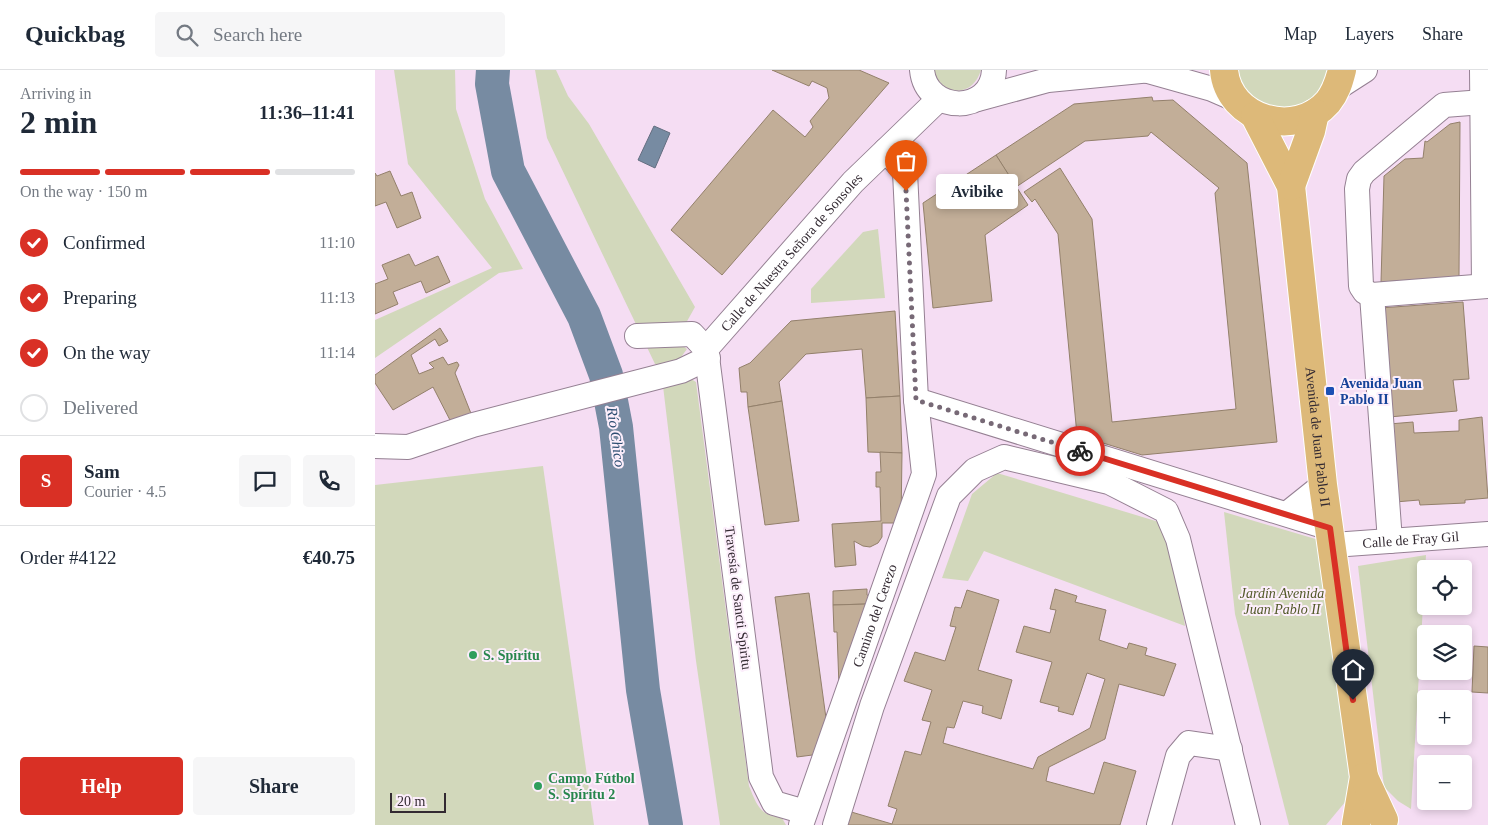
<!DOCTYPE html>
<meta charset="utf-8">
<style>
:root{--surface:#fff;--page:#f6f6f7;--text:#1f2937;--muted:#747a83;--line:#e0e1e3;--accent:#d93025}
body{margin:0;font-family:"Times New Roman",serif;background:var(--page);color:var(--text);height:100vh;display:flex;flex-direction:column;font-size:19px;white-space:nowrap}
*{box-sizing:border-box;margin:0}
p{font-size:16px;color:var(--muted)}
.icon{flex:none;width:28px;height:28px;fill:none;stroke:currentColor;stroke-width:2;stroke-linecap:round;stroke-linejoin:round}
.map{position:relative;flex:1;overflow:hidden}
.details{display:flex;flex-direction:column;background:var(--surface);width:375px}
.details>*{flex:none}
.fabs{position:absolute;left:1042px;top:490px;display:grid;gap:10px}
.fabs a{display:grid;place-items:center;width:55px;height:55px;border-radius:5px;background:var(--surface);box-shadow:0 2px 8px #0003;font-size:25px}
.scale{position:absolute;left:15px;bottom:12px;width:56px;box-sizing:border-box;padding-left:5px;border:2px solid #332a32;border-top:0;font-size:14px;line-height:18px;white-space:nowrap;color:#332a32;-webkit-text-stroke:4px #fceefb;paint-order:stroke}
.pin{position:absolute;display:grid;place-items:center;width:42px;height:42px;color:#fff;margin:-51px -21px;border-radius:50% 50% 50% 0;rotate:-45deg;box-shadow:0 0 5px #0007}
.pin .icon{rotate:45deg}
.courier{position:absolute;display:grid;place-items:center;width:50px;height:50px;margin:-25px;border:4px solid #d93025;border-radius:50%;background:#fff;color:#222;box-shadow:0 1px 6px #0007}
.bubble{position:absolute;height:35px;border-radius:5px;background:var(--surface);box-shadow:0 2px 8px #0003;font-size:16px;font-weight:600;line-height:35px;text-align:center}
.headline em{font-style:normal;font-weight:600}
.headline div{display:flex;flex-direction:column-reverse}
.headline{display:flex;align-items:center;justify-content:space-between;height:85px;padding:0 20px}
h1{font-size:32px;font-weight:600;line-height:38px}
.bar{display:grid;grid-template-columns:repeat(4,1fr);gap:8px 5px;align-content:center;height:60px;padding:0 20px}
.bar i{height:6px;border-radius:4px;background:var(--line)}
.bar .current{background:var(--accent)}
.bar p{grid-column:span 4}
.line{display:flex;align-items:center;gap:12px;padding:0 20px;border-top:1px solid var(--line)}
.line div{flex:1}
.round{display:grid;place-items:center;flex:none;width:52px;height:52px;border-radius:5px;background:var(--page)}
ol{padding:0 20px;list-style:none}
li{display:flex;align-items:center;gap:15px;height:55px}
li p{margin-inline-start:auto}
li .icon{padding:5px;border-radius:50%;background:var(--accent);color:#fff;stroke-width:4}
li:last-child{color:var(--muted)}
li i{width:28px;height:28px;border:2px solid var(--line);border-radius:50%}
.button{display:flex;gap:10px;margin-top:auto;padding:10px 20px}
.button a{flex:1;height:58px;border-radius:5px;background:var(--accent);color:#fff;font-size:20px;font-weight:600;line-height:58px;text-align:center}
.button a+a{background:var(--page);color:var(--text)}
header{display:flex;align-items:center;gap:30px;box-sizing:border-box;height:70px;padding:0 25px;background:var(--surface);border-bottom:1px solid var(--line)}
header strong{font-size:24px}
nav{display:flex;gap:28px;margin-inline-start:auto;font-size:18px}
.search{width:350px;height:45px;background:var(--page);display:flex;align-items:center;gap:12px;box-sizing:border-box;padding:0 18px;border-radius:5px;color:var(--muted);font-size:19px}
main{display:flex;flex:1;min-height:0}
.map>svg:first-child{display:block}
.green{fill:#d2d8bb}
.water{fill:#778ba2;stroke:#636e80}
.lines{fill:none;stroke-linecap:round;stroke-linejoin:round}
.river{stroke:#778ba2;stroke-width:34}
.building{fill:#c2ae98;stroke:#93806b}
.minor-casing{stroke:#958093;stroke-width:26}
.major-casing{stroke:#fff;stroke-width:30}
.minor{stroke:#fff;stroke-width:24}
.major{stroke:#ddb979;stroke-width:28}
.done{stroke:#776976;stroke-width:5;stroke-dasharray:0 9}
.route{stroke:#d93025;stroke-width:6}
.transit-dot{fill:#1a4fb4;stroke:#fceefb;stroke-width:2}
.leisure-dot{fill:#2e9e5b;stroke:#fceefb;stroke-width:2}
.labels{text-anchor:middle;dominant-baseline:central;stroke-width:4;stroke-linejoin:round;paint-order:stroke}
.street-label{font-size:14px;fill:#332a32;stroke:#fceefb}
.transit-label{font-size:14px;font-weight:bold;fill:#164399;stroke:#fceefb;text-anchor:start}
.park-label{font-size:14px;font-style:italic;fill:#515827;stroke:#fceefb}
.leisure-label{font-size:14px;font-weight:bold;fill:#27864d;stroke:#fceefb;text-anchor:start}
.water-label{font-size:15px;font-style:italic;fill:#2c4d71;stroke:#fceefb}
</style>
<header>
<strong>Quickbag</strong>
<div class="search"><svg class="icon" aria-label="search" viewBox="0 0 24 24"><circle cx="10" cy="10" r="6"/><path d="M15 15l6 6"/></svg>Search here</div>
<nav><a>Map</a><a>Layers</a><a>Share</a></nav>
</header>
<main>
<section class="details">
<div class="headline"><div><h1>2 min</h1><p>Arriving in</p></div><em>11:36–11:41</em></div>
<div class="bar"><i class="current"></i><i class="current"></i><i class="current"></i><i></i><p>On the way · 150 m</p></div>
<ol>
<li><svg class="icon" aria-label="check" viewBox="0 0 24 24"><path d="M5 12l5 5 9-10"/></svg>Confirmed<p>11:10</p></li>
<li><svg class="icon" aria-label="check" viewBox="0 0 24 24"><path d="M5 12l5 5 9-10"/></svg>Preparing<p>11:13</p></li>
<li><svg class="icon" aria-label="check" viewBox="0 0 24 24"><path d="M5 12l5 5 9-10"/></svg>On the way<p>11:14</p></li>
<li><i></i>Delivered</li>
</ol>
<div class="line" style="height:90px"><b class="round" style="background:var(--accent);color:#fff">S</b><div><b>Sam</b><p>Courier · 4.5</p></div><a class="round"><svg class="icon" aria-label="chat" viewBox="0 0 24 24"><path d="M4 5h16v11H9l-5 4z"/></svg></a><a class="round"><svg class="icon" aria-label="phone" viewBox="0 0 24 24"><path d="M5 4h4l2 5-3 2q2 4 5 5l2-3 5 2v4C11 20 4 13 5 4z"/></svg></a></div>
<div class="line" style="height:65px"><div>Order #4122</div><b>€40.75</b></div>
<div class="button"><a>Help</a><a>Share</a></div>
</section>
<div class="map">
<svg width="1113" height="755" viewBox="0 0 1113 755">
<rect width="100%" height="100%" fill="#f5ddf3"/>
<g class="green">
<path d="M19,0H80L81,39L110,129L148,199L124,203L0,288V250L117,198L33,94Z"/>
<path d="M160,0H181L193,26L214,54L320,237L301,271L312,279L301,294H280L172,68Z"/>
<path d="M558,0H606C598,28 567,27 558,0Z"/>
<path d="M860,0H956C952,8 949,18 944,25C926,46 891,42 873,24C867,19 864,8 860,0Z"/>
<path d="M503,159L510,228L436,233V219L488,162Z"/>
<path d="M316,309L321,312L374,716C382,735 384,745 407,748L411,755H345L321,591L288,316Z"/>
<path d="M168,396L219,755H0V415Z"/>
<path d="M622,403L784,452L799,479L810,556L609,481L593,511L567,508L597,424Z"/>
<path d="M849,442L944,470L950,485L976,725L951,755H914L860,544Z"/>
<path d="M1051,485L1036,739L1023,731L1009,717L983,496Z"/>
</g>
<path class="water" d="M279,56L295,63L280,98L263,90Z"/>
<g class="lines">
<path class="river" d="M118,0L117,14L133,101L209,246L231,305L241,357L268,620L291,755"/>
</g>
<g class="building">
<path d="M397,0H484L514,13L347,205L296,160L398,40L430,67L438,57L435,51L454,28L452,18L437,11L434,16Z"/>
<path d="M777,27L778,31L798,30L872,93L902,372L767,385L702,365L683,164L660,129L657,132L649,122L685,98L717,149L737,352L861,339L840,123L844,118L776,62L773,66L710,71L641,117L621,85L699,34Z"/>
<path d="M1085,52L1084,207L1006,212L1009,106L1030,89L1048,88L1050,71L1052,72L1075,54Z"/>
<path d="M621,85L653,135L610,165L617,231L558,238L548,133Z"/>
<path d="M15,101L26,126L37,122L46,148L22,158L11,132L0,136V103L2,106Z"/>
<path d="M34,184L40,196L63,186L75,212L51,223L46,211L18,222L23,234L0,244V214L13,209L7,195Z"/>
<path d="M1088,232L1094,309L1078,310L1082,341L1014,347L1005,238Z"/>
<path d="M520,241L525,326L491,328L487,279L431,284L404,312L407,331L373,337L372,322H366L364,298L375,293L416,251Z"/>
<path d="M65,258L73,271L64,276L60,269L36,285L44,304L59,298L54,293L68,287L73,295L82,292L84,295L80,303L97,346L77,354L58,317L18,340L0,313V305Z"/>
<path d="M525,326L527,383L493,382L491,328Z"/>
<path d="M407,331L424,451L390,455L373,337Z"/>
<path d="M1107,347L1113,428L1090,430V433L1045,435L1044,430L1020,432L1014,354L1038,352L1039,363L1084,361V350Z"/>
<path d="M505,382L527,383L526,453H507V467L503,473L495,477L488,476L479,471L481,495L460,497L457,454L506,451L505,417H501V402H506Z"/>
<path d="M492,519V525L501,529L492,534L458,535V521Z"/>
<path d="M680,519L702,526L700,532L731,540L724,570L752,579L754,573L772,578L770,585L801,594L789,626L744,614L730,669L674,697L671,711L719,724L729,692L761,701L745,755H469L473,741L517,754L522,739L513,736L530,681L546,685L556,652L547,650L557,620L529,611L540,582L570,591L581,557L575,556L580,537L586,538L592,520L624,530L603,600L637,610L626,649L607,643L608,636L588,631L579,658L572,657L568,673L658,699L663,687L715,658L730,609L712,603L698,645L683,641L684,637L665,632L677,592L641,582L649,556L675,563L681,540L675,539Z"/>
<path d="M434,523L453,663L445,684L422,687L400,527Z"/>
<path d="M492,534L464,616L462,562H459L458,535Z"/>
<path d="M1099,576L1113,577V623L1097,622Z"/>
</g>
<g class="lines">
<g class="minor-casing">
<g id="minor">
<path d="M547,0C551,44 617,45 619,0"/>
<path d="M1107,0L1109,216"/>
<path d="M773,1L837,19L860,29"/>
<path d="M962,18L990,0"/>
<path d="M603,29L673,10L776,0"/>
<path d="M1108,32L1069,35L989,102L984,109L982,119L986,216L990,222L997,225L1113,216"/>
<path d="M997,225L1015,471"/>
<path d="M262,266L317,264L331,279"/>
<path d="M541,330L955,458"/>
<path d="M0,376L33,377L98,355L306,301L333,288"/>
<path d="M913,443L948,415"/>
<path id="s1" d="M958,475L1113,464"/>
<path id="s2" d="M430,742L399,733L386,707L331,279L478,112L564,29"/>
<path id="s3" d="M426,755L549,404L541,330L530,102L511,80"/>
<path d="M460,755L497,636L574,426L600,400L629,387L734,412L791,441L803,469L873,755"/>
<path d="M784,755L803,686L814,673L855,679"/>
</g>
</g>
<g class="major-casing">
<g id="major">
<path d="M849,0C853,50 921,69 953,32C961,22 964,12 967,0"/>
<path id="s4" d="M880,46L916,116L948,415L989,707L981,754"/>
<path d="M916,116L936,61L940,43"/>
<path d="M989,707L1009,750"/>
</g>
</g>
<use href="#minor" class="minor"/>
<use href="#major" class="major"/>
</g>
<g class="lines">
<path class="done" d="M531,121L541,330L705,381"/>
<path class="route" d="M705,381L955,458L978,630"/>
</g>
<rect class="transit-dot" x="950" y="316" width="10" height="10" rx="2.5"/>
<g class="leisure-dot">
<circle cx="98" cy="585" r="5"/>
<circle cx="163" cy="716" r="5"/>
</g>
<g class="labels">
<g class="street-label">
<text stroke="none"><textPath href="#s2" startOffset="622">Calle de Nuestra Señora de Sonsoles</textPath></text>
<text stroke="none"><textPath href="#s4" startOffset="331">Avenida de Juan Pablo II</textPath></text>
<text stroke="none"><textPath href="#s1" startOffset="78">Calle de Fray Gil</textPath></text>
<text transform="translate(363 528) rotate(83)">Travesía de Sancti Spiritu</text>
<text stroke="none"><textPath href="#s3" startOffset="222">Camino del Cerezo</textPath></text>
</g>
<g class="transit-label">
<text x="965" y="313">Avenida Juan<tspan x="965" dy="16">Pablo II</tspan></text>
</g>
<g class="park-label">
<text x="907" y="523">Jardín Avenida<tspan x="907" dy="16">Juan Pablo II</tspan></text>
</g>
<g class="leisure-label">
<text x="108" y="585">S. Spíritu</text>
<text x="173" y="708">Campo Fútbol<tspan x="173" dy="16">S. Spíritu 2</tspan></text>
</g>
<g class="water-label">
<text transform="translate(241 367) rotate(82)">Río Chico</text>
</g>
</g>
</svg>
<div class="fabs">
<a><svg class="icon" aria-label="locate" viewBox="0 0 24 24"><circle cx="12" cy="12" r="6"/><path d="M12 2v4M12 18v4M2 12h4M18 12h4"/></svg></a>
<a><svg class="icon" aria-label="layers" viewBox="0 0 24 24"><path d="M12 4l9 5-9 5-9-5zM3 14l9 5 9-5"/></svg></a>
<a>+</a>
<a>−</a>
</div>
<div class="scale">20 m</div>
<div class="pin" style="left:531px;top:121px;background:#ea580c"><svg class="icon" aria-label="bag" viewBox="0 0 24 24"><path d="M5 8h14l-1 12H6zM9 8a3 3 0 0 1 6 0"/></svg></div>
<div class="pin" style="left:978px;top:630px;background:#1f2937"><svg class="icon" aria-label="home" viewBox="0 0 24 24"><path d="M3 11l9-7 9 7M6 9v11h12V9"/></svg></div>
<div class="courier" style="left:705px;top:381px"><svg class="icon" aria-label="bike" viewBox="0 0 24 24"><circle cx="6" cy="16" r="4"/><circle cx="18" cy="16" r="4"/><path d="M6 16l4-8h5l3 8M10 8l3 8H6M13 5h3"/></svg></div>
<div class="bubble" style="left:561px;top:104px;width:82px">Avibike</div>
</div>
</main>
